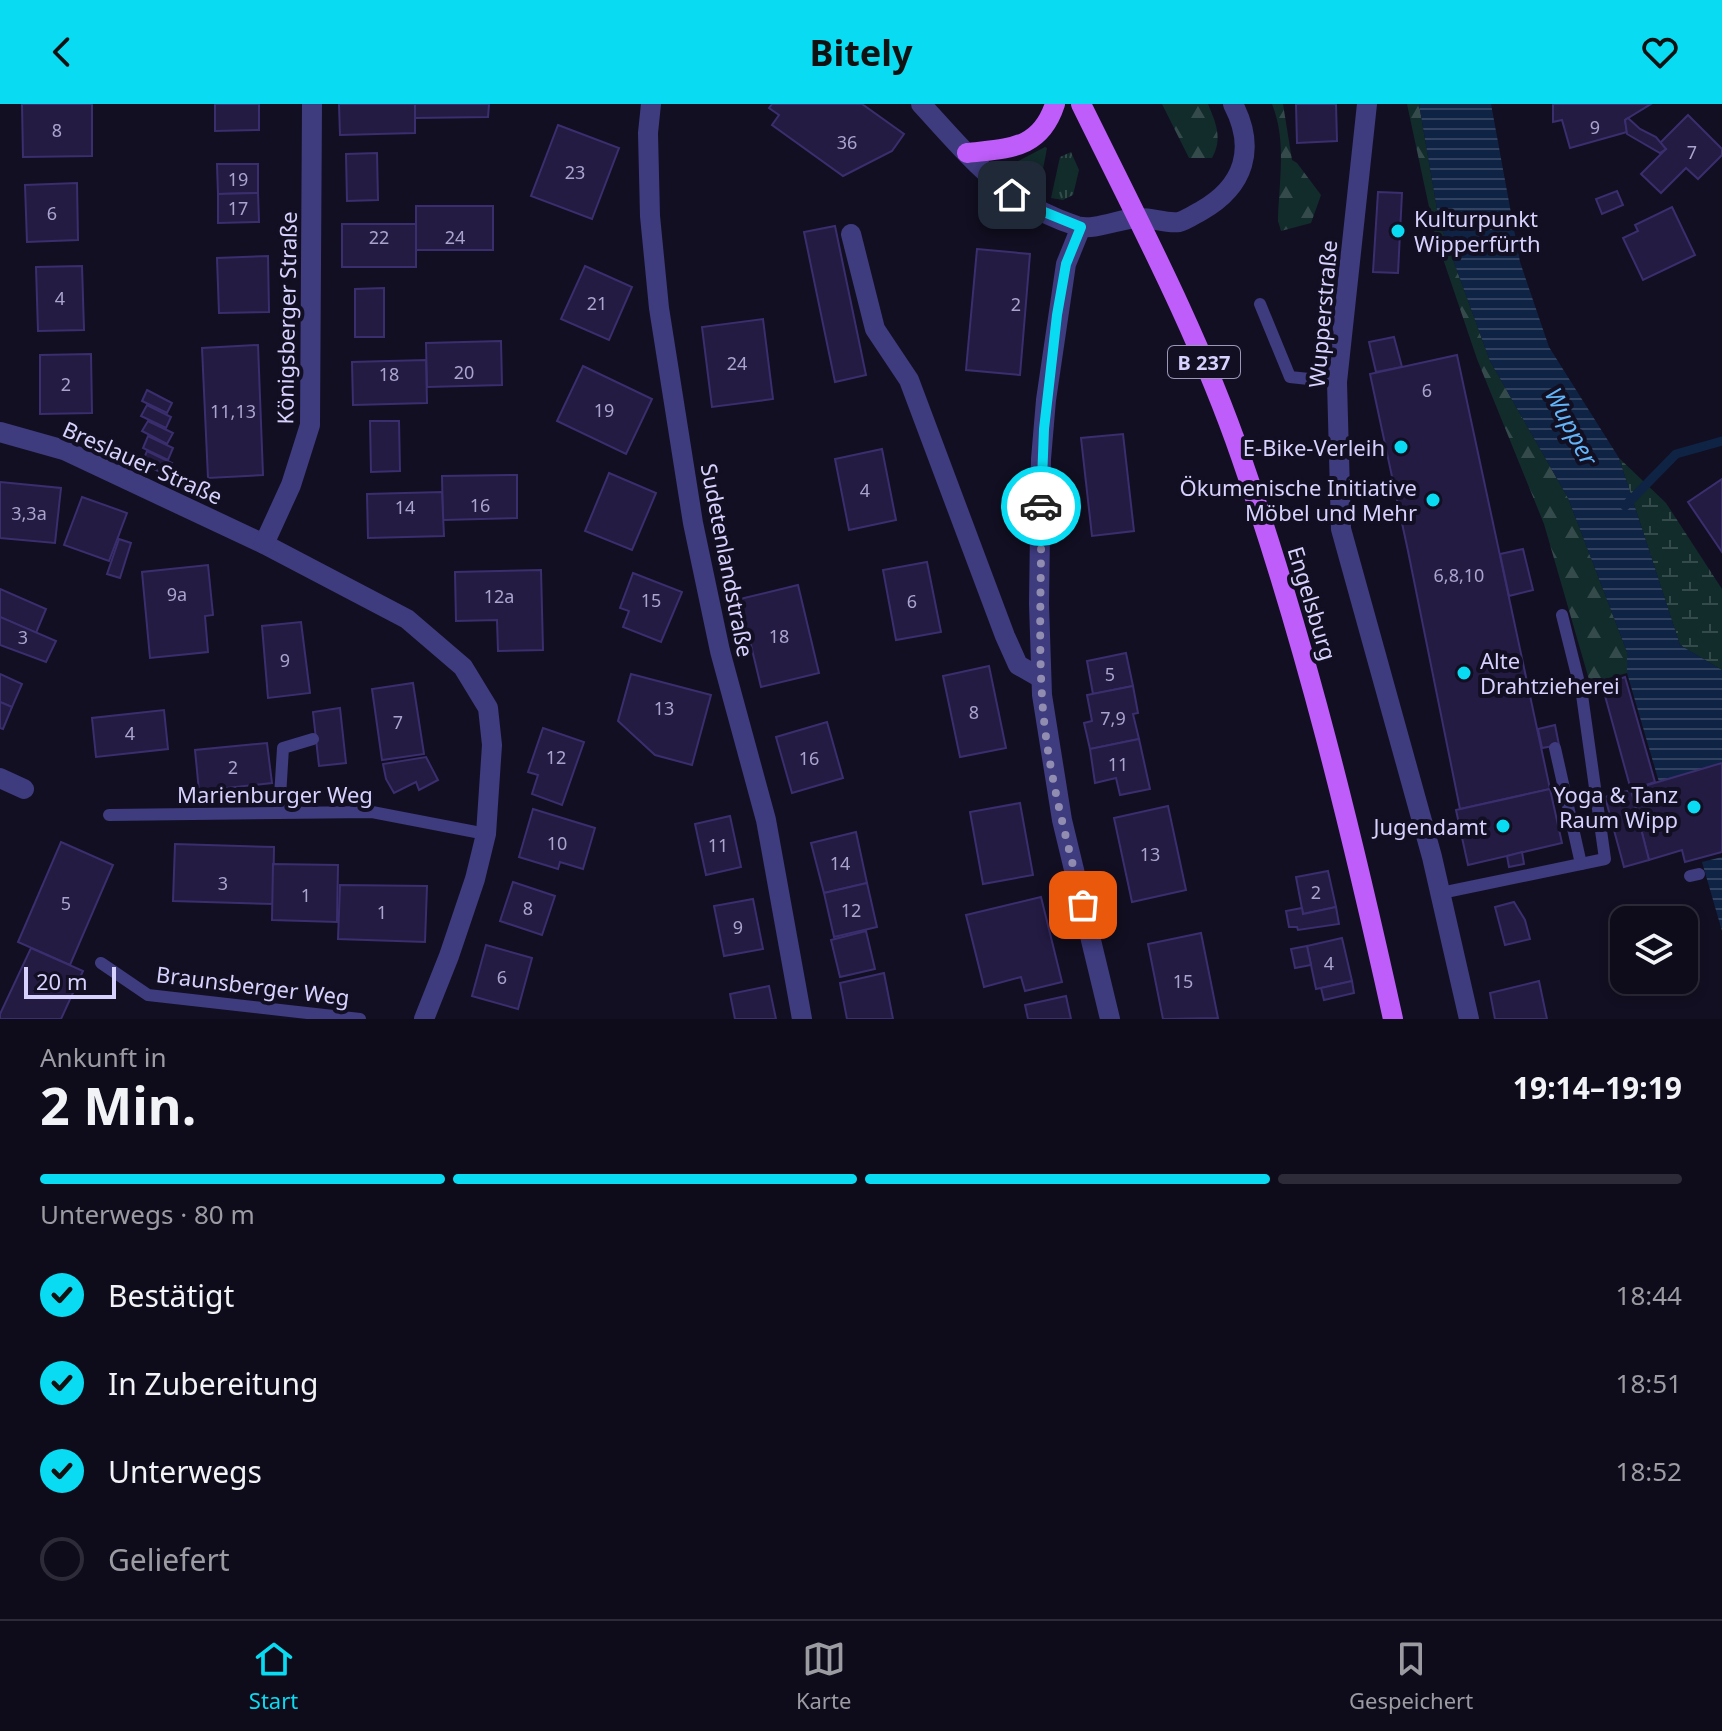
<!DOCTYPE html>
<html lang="de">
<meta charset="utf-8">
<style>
:root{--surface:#0e0b1a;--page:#1c1927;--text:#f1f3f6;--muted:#9b9ba2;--line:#2e2b39;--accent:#09dcf2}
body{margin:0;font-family:"Noto Sans",sans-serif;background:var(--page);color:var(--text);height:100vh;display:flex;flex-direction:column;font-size:30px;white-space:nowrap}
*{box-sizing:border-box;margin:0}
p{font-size:26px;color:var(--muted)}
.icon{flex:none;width:44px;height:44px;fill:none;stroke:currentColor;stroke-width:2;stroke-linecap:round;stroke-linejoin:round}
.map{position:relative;height:915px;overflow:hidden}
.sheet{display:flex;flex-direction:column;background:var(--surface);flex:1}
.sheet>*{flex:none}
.fabs{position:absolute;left:1610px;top:802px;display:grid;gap:16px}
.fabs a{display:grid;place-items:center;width:88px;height:88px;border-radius:16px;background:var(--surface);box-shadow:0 4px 12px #0003,0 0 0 2px var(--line);font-size:40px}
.scale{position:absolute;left:24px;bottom:20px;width:92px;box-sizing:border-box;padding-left:8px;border:4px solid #d6d1fd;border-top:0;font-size:22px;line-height:28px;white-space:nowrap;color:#d6d1fd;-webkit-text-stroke:6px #120f22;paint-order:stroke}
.pin{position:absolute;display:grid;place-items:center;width:68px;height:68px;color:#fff;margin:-34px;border-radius:16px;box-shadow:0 4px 12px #0006}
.courier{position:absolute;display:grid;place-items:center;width:80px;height:80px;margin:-40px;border:6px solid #09dcf2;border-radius:50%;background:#fff;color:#222;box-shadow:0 2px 10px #0007}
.head em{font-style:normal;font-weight:700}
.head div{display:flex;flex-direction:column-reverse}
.head{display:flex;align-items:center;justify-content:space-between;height:136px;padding:0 40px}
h1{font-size:52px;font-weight:700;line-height:60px}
.bar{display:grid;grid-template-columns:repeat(4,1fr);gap:12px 8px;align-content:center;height:96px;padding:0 40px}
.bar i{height:10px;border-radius:6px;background:var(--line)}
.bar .selected{background:var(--accent)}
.bar p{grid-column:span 4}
ol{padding:0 40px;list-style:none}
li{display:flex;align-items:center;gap:24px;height:88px}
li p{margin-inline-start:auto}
li .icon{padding:8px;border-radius:50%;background:var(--accent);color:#111;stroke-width:4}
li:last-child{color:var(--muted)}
li i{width:44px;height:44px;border:4px solid var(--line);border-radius:50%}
header{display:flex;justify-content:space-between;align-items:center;height:104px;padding:0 40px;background:var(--accent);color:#111;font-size:36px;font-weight:700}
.menu{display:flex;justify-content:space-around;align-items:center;height:112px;border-top:2px solid var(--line);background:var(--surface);font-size:22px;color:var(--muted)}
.menu a{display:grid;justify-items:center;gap:4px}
.menu .selected{color:var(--accent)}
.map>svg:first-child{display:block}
.grass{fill:url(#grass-tufts)}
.forest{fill:url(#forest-firs)}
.wetland{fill:url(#wetland-marsh)}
.water{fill:url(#water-rules)}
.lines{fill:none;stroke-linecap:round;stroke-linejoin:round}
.stream{stroke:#0f2445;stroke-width:9}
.building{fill:#231b42;stroke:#3b2e6e;stroke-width:2}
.service{stroke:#3e3b7f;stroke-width:12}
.minor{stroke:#3e3b7f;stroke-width:20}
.primary{stroke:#be5df9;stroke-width:20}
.done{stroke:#918db0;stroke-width:8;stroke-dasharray:0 14.4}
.route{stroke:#09dcf2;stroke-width:10}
.poi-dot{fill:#09dcf2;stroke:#120f22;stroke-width:3}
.labels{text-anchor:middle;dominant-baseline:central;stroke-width:8;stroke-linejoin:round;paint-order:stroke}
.number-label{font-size:18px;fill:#a9a4ce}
.shield{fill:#120f22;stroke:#9b97bb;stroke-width:2}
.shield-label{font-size:20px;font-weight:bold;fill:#d6d1fd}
.poi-label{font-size:22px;fill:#d6d1fd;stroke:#120f22;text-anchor:end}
.street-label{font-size:22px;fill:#d6d1fd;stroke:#120f22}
.water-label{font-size:24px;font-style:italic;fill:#63b5f9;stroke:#120f22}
</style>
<header><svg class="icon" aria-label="back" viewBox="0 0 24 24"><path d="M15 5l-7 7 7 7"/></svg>Bitely<svg class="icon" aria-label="heart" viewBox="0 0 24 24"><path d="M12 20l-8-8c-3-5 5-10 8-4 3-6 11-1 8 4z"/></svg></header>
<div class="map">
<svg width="1722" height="915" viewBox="0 0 1722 915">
<defs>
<pattern id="grass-tufts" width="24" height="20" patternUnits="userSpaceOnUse" patternTransform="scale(2)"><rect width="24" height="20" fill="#122c2b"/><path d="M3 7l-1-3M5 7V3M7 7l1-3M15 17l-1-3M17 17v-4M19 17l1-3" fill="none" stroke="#344a4b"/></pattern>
<pattern id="forest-firs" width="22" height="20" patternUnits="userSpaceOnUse" patternTransform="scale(2)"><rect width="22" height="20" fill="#122c2b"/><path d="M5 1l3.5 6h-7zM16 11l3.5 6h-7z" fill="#344a4b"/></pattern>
<pattern id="wetland-marsh" width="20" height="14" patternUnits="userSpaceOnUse" patternTransform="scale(2)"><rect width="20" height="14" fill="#122c2b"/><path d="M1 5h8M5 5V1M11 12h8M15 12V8" fill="none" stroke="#344a4b"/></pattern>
<pattern id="water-rules" width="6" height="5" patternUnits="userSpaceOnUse" patternTransform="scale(2)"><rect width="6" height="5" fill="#0f2445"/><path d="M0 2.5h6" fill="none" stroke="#314361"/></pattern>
</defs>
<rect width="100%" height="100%" fill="#120f22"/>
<g class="grass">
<path d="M1045,43L1047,44L1039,86L1008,65L1009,62Z"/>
<path d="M1071,48L1079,66L1073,91L1063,96L1051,94L1060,53Z"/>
</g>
<g class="forest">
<path d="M1162,0H1208C1216,19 1223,35 1212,54H1189Z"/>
<path d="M1272,0H1283L1292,56L1297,59L1321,91L1311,119L1281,127L1278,117C1279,77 1287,37 1272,0Z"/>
<path d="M1407,0H1419L1439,117L1490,257L1568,394L1627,548V569L1590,579L1544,420L1477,255L1435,131Z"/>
</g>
<path class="wetland" d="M1619,354L1666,399L1722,485V566L1680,541Z"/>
<g class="water">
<path d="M1419,0H1491L1520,158L1549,243L1619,354L1680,541L1722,566V659L1659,678L1627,569V548L1568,394L1490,257L1439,117Z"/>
<path d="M1722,753V827L1702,758Z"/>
</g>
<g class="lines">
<path class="stream" d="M1625,402L1676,350L1722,337"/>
</g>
<g class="building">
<path d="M22,0H92V52L23,53Z"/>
<path d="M215,0H259V26L215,27Z"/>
<path d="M339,0H415V29L340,31Z"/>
<path d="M415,0H489L488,13L415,14Z"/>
<path d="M772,0H862L904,30L892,47L843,72L772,21L779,11L769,4Z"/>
<path d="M1296,0H1336L1337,37L1297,39Z"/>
<path d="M1553,0H1651L1625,16L1627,28L1570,44L1562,16L1553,18Z"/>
<path d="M1688,11L1722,45V51L1698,75L1686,64L1661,89L1641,70L1666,45L1660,39Z"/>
<path d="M1628,14L1640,25L1656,33L1666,45L1660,49L1627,30L1625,16Z"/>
<path d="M558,21L619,44L592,115L531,92Z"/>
<path d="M377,49L378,96L347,97L346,50Z"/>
<path d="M217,60H258V89L218,90Z"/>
<path d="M77,79L78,136L27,138L25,81Z"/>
<path d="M1617,87L1623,101L1602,110L1596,95Z"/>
<path d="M1378,88L1402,89L1398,169L1373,168Z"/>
<path d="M258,89L259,118L218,119V90Z"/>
<rect x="416" y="102" width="77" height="44"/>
<path d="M1672,103L1695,151L1643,176L1623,134L1638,127L1635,121Z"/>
<rect x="342" y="120" width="74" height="43"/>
<path d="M835,122L866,271L835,278L804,128Z"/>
<path d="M977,145L1030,150L1020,271L966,266Z"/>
<path d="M268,152L269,208L219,209L217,154Z"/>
<path d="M82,162L84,226L38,227L36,163Z"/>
<path d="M585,162L632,183L609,236L561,215Z"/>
<path d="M384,184V233H355V185Z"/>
<path d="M763,215L773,295L712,303L702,223Z"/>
<path d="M1394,233L1402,263L1376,268L1369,238Z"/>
<path d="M501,237L502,281L427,283L426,239Z"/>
<path d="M258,241L263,371L208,374L202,244Z"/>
<path d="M91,250L92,309L40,310V251Z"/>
<path d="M1457,251L1550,685L1460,705L1408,447L1370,270Z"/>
<path d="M426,256L427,299L353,301L352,258Z"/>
<path d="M583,262L652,295L626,350L557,317Z"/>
<path d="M147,286L172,299L167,309L142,297Z"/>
<path d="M147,301L171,313L166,324L141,312Z"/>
<path d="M148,317L173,329L167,340L142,327Z"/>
<path d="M370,317H399L400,367L371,368Z"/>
<path d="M1123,330L1134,427L1092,432L1081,334Z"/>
<path d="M148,332L173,344L168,356L143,344Z"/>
<path d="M882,345L896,416L849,426L835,355Z"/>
<path d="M147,347L172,359L166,371L142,359Z"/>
<path d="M609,369L656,389L632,446L585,427Z"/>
<path d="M517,371V414L443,416L442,372Z"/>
<path d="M1722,375V448L1688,398Z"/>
<path d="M0,378L61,384L55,439L0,434Z"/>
<path d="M442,388L444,432L368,434L367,390Z"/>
<path d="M82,393L127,409L109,457L64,441Z"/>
<path d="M119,435L131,439L120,474L107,470Z"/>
<path d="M1523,445L1533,486L1509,492L1500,450Z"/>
<path d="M927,458L941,528L896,536L883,466Z"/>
<path d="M208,461L213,511L205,512L208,548L150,554L142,468Z"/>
<path d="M541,466L543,546L498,547L497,516L456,517L455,468Z"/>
<path d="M633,469L682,488L661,538L623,523L629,507L620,504Z"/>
<path d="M798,481L819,569L761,583L740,495Z"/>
<path d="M0,485L46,505L36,529L0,513Z"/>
<path d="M0,513L56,537L46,558L0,541Z"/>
<path d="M301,518L310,589L268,594L262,522Z"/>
<path d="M1126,549L1133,582L1093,590L1087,557Z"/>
<path d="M989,562L1006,644L960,653L943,572Z"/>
<path d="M0,570L22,580L12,603L0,598Z"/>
<path d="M631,570L711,591L692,661L655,651L618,617Z"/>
<path d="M1625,573L1655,678L1631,686L1602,581Z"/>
<path d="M413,579L424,650L382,656L372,585Z"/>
<path d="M1133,582L1138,609L1133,610L1139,635L1090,645L1084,619L1092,617L1087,591Z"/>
<path d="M0,598L12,603L3,625L0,624Z"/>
<path d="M340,604L346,659L319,662L313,608Z"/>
<path d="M164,606L168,645L96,653L92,614Z"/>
<path d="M827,618L843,674L792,689L776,633Z"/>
<path d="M1555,621L1559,641L1542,644L1538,625Z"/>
<path d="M543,624L584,638L562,701L532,690L538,671L528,668Z"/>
<path d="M1139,635L1150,685L1120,691L1116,674L1095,679L1090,645Z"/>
<path d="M267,639L272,679L199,687L195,646Z"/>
<path d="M426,653L438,676L419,686L416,678L394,689L386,675L383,660Z"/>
<path d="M1722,659V748L1685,758L1682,746L1649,756L1631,686Z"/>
<path d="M1550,685L1562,739L1468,761L1456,706Z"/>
<path d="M1631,686L1649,756L1624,763L1605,693Z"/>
<path d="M1020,699L1033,771L983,780L970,708Z"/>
<path d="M1168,702L1186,786L1132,798L1114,714Z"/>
<path d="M533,705L595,724L583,765L560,758L558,765L519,753Z"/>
<path d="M730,712L741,763L706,771L695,720Z"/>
<path d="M856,728L867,779L824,789L811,739Z"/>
<path d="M61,738L113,761L70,861L18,838Z"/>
<path d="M175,740L274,743L273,800L173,797Z"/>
<path d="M1522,748L1524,760L1509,763L1507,752Z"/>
<path d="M273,760L338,761L337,818L272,816Z"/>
<path d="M1328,767L1336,803L1303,810L1296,773Z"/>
<path d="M513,778L555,792L542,831L500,817Z"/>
<path d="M867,779L877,823L834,833L824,789Z"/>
<path d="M340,781L427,782L425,838L338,835Z"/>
<path d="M1041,793L1062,878L1025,887L1021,873L984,883L966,811Z"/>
<path d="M753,795L763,845L724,852L714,802Z"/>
<path d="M1514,798L1525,816L1530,835L1505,841L1495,803Z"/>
<path d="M1336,803L1339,820L1298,826L1297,823H1289L1286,807L1302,804L1303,810Z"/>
<path d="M866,827L875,865L840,873L831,836Z"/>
<path d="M1201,829L1218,914L1163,915L1148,840Z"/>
<path d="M1342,834L1352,877L1316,885L1307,842Z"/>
<path d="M486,841L532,854L518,905L472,892Z"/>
<path d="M1307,842L1311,861L1295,864L1291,845Z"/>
<path d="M31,844L83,867L61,915H0V910Z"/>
<path d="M884,869L893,915H847L840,879Z"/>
<path d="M1352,877L1354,889L1324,896L1321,884Z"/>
<path d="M1539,877L1547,915H1495L1490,889Z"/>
<path d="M769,882L776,915H735L730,890Z"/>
<path d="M1066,892L1071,915H1028L1025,901Z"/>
</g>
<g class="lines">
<g class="service">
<path d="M1260,200L1290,273L1337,278"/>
<path d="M1555,644L1581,760"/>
<path d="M279,709L283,644L313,635"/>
<path d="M109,711L372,708L486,730"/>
<path d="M1690,772L1699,770"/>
<path d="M1441,789L1605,755L1582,591L1562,511"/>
<path d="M101,859L148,891L360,915"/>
</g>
<g class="minor">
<path d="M651,0L648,29L650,112L659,204L693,419L720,547L766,716L802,915"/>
<path d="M921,0C970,53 1005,99 1077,122C1094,127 1119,115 1137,114C1151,113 1166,120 1179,118C1187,116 1195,110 1201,107C1245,82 1256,44 1233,0"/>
<path d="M1367,0L1337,278L1341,425L1432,753L1469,915"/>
<path d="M1081,123L1066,160L1046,296L1041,355L1039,500L1042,591L1062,716L1110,915"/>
<path d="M851,130L875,225L909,276L1005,532L1018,561L1041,574"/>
<path d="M0,328L64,346L264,440L407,515L463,563L488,604L492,641L486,730L475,775L449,852L424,915"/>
<path d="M264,440L291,381L310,321L312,0"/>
<path d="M0,674L24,685"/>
</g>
<g class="primary">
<path d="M1081,0C1138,116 1199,231 1241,353C1305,537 1351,725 1393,915"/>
<path d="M967,49C1009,44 1040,46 1055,0"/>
</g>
</g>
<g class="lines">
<path class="done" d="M1041,402C1042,465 1038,528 1042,592C1046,662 1066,733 1083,801"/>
<path class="route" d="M1012,91L1027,101L1081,123L1066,160L1057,211L1044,325L1041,402"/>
</g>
<g class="poi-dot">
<circle cx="1398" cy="127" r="8"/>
<circle cx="1401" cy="343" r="8"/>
<circle cx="1433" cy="396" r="8"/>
<circle cx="1464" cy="569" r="8"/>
<circle cx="1694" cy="703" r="8"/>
<circle cx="1503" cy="722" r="8"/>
</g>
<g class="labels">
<g class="number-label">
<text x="1595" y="23">9</text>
<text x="57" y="26">8</text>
<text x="847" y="38">36</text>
<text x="1692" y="48">7</text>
<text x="575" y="68">23</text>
<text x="238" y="75">19</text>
<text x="238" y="104">17</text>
<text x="52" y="109">6</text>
<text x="379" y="133">22</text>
<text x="455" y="133">24</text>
<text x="60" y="194">4</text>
<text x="597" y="199">21</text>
<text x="1016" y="200">2</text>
<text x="737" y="259">24</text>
<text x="464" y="268">20</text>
<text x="389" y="270">18</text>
<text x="66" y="280">2</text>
<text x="1427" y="286">6</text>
<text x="604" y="306">19</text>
<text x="233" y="307">11,13</text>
<text x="865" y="386">4</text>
<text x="480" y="401">16</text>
<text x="405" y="403">14</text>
<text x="29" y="409">3,3a</text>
<text x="1459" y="471">6,8,10</text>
<text x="177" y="490">9a</text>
<text x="499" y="492">12a</text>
<text x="651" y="496">15</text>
<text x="912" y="497">6</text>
<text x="779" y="532">18</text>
<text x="23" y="533">3</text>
<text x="285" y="556">9</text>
<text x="1110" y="570">5</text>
<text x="664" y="604">13</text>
<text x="974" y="608">8</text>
<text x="1113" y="614">7,9</text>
<text x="398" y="618">7</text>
<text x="130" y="629">4</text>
<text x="556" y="653">12</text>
<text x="809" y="654">16</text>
<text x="1118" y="660">11</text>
<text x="233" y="663">2</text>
<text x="557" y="739">10</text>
<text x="718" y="741">11</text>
<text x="1150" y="750">13</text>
<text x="840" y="759">14</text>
<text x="223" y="779">3</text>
<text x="1316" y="788">2</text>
<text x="306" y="791">1</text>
<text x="66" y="799">5</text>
<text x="528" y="804">8</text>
<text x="851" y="806">12</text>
<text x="382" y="808">1</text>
<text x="738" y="823">9</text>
<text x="1329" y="859">4</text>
<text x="502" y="873">6</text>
<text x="1183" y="877">15</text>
</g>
<rect class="shield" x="1168" y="242" width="72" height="32" rx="6"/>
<g class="shield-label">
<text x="1204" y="258">B 237</text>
</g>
<g class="poi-label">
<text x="1414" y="114" text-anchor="start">Kulturpunkt<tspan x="1414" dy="25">Wipperfürth</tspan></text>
<text x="1385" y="343">E-Bike-Verleih</text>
<text x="1417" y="383">Ökumenische Initiative<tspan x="1417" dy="25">Möbel und Mehr</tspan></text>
<text x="1480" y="556" text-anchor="start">Alte<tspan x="1480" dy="25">Drahtzieherei</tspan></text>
<text x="1678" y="690">Yoga &amp; Tanz<tspan x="1678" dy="25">Raum Wipp</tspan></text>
<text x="1487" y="722">Jugendamt</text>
</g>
<g class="street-label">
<text transform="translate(1322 210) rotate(-85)">Wupperstraße</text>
<text transform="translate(286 214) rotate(-89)">Königsberger Straße</text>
<text transform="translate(143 358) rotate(24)">Breslauer Straße</text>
<text transform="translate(728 456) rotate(79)">Sudetenlandstraße</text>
<text transform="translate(1313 499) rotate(73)">Engelsburg</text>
<text x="275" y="690">Marienburger Weg</text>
<text transform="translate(253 881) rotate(7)">Braunsberger Weg</text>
</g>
<g class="water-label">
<text transform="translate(1572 322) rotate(62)">Wupper</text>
</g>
</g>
</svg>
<div class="fabs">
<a><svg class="icon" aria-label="layers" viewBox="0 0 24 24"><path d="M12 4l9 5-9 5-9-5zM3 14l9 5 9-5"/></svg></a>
</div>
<div class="scale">20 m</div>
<div class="pin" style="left:1083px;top:801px;background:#ea580c"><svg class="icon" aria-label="bag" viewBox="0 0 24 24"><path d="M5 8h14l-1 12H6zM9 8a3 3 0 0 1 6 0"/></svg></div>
<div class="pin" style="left:1012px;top:91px;background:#1f2937"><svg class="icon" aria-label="home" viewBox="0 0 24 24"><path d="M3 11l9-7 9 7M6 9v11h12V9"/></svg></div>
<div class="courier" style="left:1041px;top:402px"><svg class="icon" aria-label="car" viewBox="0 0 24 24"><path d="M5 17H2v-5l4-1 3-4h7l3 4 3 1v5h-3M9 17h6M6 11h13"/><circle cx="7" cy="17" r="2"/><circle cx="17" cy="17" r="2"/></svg></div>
</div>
<section class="sheet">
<div class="head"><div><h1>2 Min.</h1><p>Ankunft in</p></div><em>19:14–19:19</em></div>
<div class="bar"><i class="selected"></i><i class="selected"></i><i class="selected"></i><i></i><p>Unterwegs · 80 m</p></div>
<ol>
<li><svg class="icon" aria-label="check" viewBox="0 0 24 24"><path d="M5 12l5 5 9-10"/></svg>Bestätigt<p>18:44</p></li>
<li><svg class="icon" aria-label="check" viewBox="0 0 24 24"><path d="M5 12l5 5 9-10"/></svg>In Zubereitung<p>18:51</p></li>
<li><svg class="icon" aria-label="check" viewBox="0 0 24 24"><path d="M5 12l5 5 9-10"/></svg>Unterwegs<p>18:52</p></li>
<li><i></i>Geliefert</li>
</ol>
</section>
<nav class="menu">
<a class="selected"><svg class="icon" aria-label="home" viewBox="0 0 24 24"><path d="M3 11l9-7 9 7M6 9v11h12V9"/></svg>Start</a>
<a><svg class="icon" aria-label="map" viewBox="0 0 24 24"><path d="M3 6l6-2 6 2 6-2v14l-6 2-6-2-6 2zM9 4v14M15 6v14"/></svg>Karte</a>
<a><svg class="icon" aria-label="saved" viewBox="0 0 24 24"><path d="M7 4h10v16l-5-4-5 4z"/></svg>Gespeichert</a>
</nav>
